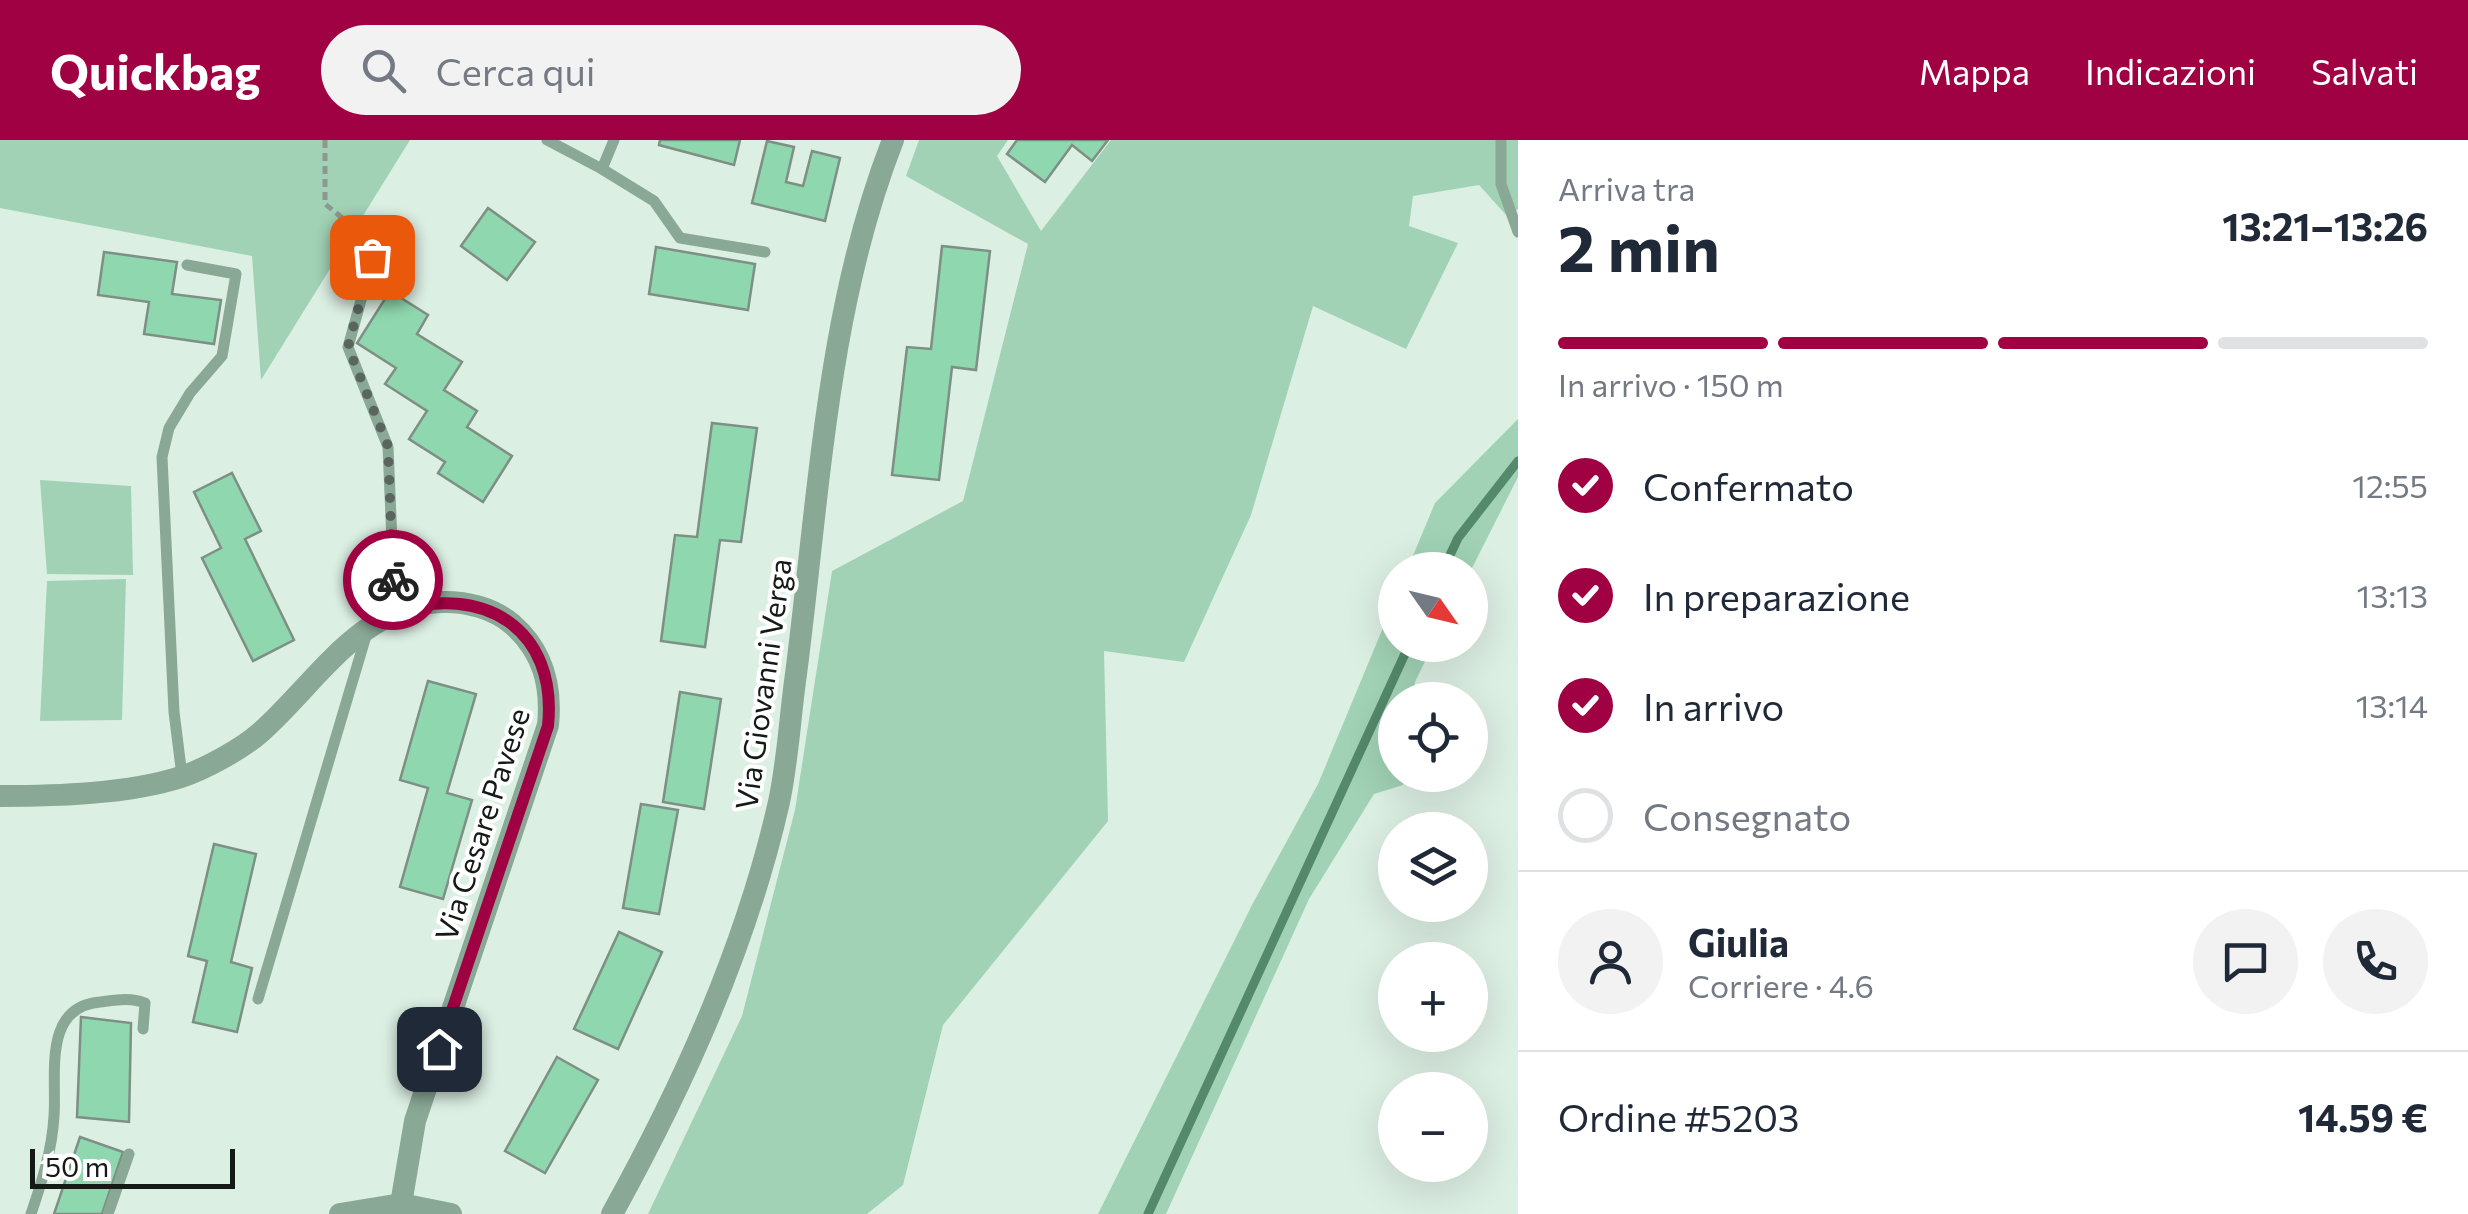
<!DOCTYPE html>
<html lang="it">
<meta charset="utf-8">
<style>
:root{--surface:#fff;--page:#f2f2f3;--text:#1f2937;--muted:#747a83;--line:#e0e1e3;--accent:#a00142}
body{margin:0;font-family:Commissioner,sans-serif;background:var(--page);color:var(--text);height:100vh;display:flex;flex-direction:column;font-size:38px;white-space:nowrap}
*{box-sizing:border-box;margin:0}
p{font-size:32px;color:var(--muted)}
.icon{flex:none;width:55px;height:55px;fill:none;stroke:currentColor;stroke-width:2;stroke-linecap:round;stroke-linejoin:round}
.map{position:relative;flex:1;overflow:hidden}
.side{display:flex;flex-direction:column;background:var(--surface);width:950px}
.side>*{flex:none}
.needle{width:65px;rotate:124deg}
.controls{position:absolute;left:1378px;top:412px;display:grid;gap:20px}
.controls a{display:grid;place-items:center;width:110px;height:110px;border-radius:50%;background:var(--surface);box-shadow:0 10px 40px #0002;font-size:50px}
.scale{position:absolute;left:30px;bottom:25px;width:205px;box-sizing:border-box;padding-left:10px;border:5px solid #141a16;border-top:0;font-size:28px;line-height:35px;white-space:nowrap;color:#141a16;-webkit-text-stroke:8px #fff;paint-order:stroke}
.pin{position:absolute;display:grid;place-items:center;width:85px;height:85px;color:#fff;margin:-42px;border-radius:20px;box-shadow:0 5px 15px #0006}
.courier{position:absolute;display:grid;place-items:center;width:100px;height:100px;margin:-50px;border:8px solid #a00142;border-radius:50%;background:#fff;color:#222;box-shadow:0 2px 12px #0007}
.head em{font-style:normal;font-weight:700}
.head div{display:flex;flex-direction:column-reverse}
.head{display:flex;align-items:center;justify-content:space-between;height:170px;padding:0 40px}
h1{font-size:65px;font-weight:700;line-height:75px}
.bar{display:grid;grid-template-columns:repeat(4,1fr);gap:15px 10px;align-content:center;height:120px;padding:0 40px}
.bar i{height:12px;border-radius:8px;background:var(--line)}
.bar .current{background:var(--accent)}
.bar p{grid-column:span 4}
.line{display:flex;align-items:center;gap:25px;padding:0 40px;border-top:2px solid var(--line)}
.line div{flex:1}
.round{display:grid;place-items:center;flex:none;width:105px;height:105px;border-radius:52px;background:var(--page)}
ol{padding:0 40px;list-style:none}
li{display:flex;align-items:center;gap:30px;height:110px}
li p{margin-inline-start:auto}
li .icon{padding:10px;border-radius:50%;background:var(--accent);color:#fff;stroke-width:4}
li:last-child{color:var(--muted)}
li i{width:55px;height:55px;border:5px solid var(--line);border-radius:50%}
header{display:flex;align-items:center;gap:60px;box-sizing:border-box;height:140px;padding:0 50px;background:var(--accent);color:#fff}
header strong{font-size:48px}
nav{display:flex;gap:55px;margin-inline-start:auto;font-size:35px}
.search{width:700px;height:90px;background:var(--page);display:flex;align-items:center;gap:25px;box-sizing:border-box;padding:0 35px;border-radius:55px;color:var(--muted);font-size:38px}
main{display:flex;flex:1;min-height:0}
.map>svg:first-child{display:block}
.green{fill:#a1d2b5}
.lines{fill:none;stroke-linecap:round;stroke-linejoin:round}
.stream{stroke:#54896b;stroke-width:9}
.building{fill:#8fd7ae;stroke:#7e8f84;stroke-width:2.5}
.path{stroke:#8c9991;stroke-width:5;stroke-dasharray:8 5;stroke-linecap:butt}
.service{stroke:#8aa896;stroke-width:11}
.minor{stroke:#8aa896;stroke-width:22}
.done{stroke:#5a655e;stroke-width:10;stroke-dasharray:0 18}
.route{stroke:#a00142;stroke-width:12}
.labels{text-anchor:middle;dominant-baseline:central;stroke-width:8;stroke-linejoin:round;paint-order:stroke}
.street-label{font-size:30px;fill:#141a16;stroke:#fff}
</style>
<header>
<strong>Quickbag</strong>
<div class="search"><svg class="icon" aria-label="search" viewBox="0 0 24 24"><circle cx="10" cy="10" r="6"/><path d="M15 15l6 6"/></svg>Cerca qui</div>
<nav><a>Mappa</a><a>Indicazioni</a><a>Salvati</a></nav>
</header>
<main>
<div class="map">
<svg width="1518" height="1074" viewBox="0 0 1518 1074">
<rect width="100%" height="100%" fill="#dcefe3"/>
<g class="green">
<path d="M0,0H410L261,240L252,116L0,68Z"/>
<path d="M919,0H1008L997,16L1041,91L1111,0H1518V69L1507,76L1479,45L1413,56L1409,86L1458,103L1406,209L1313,166L1251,375L1184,522L1104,511L1108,681L943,885L903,1045L867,1074H648L742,876L795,670L832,431L963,361L1028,104L906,36Z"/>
<path d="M1518,279V337L1470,432L1407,430L1435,363Z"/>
<path d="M40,340L131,346L133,435L47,434Z"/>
<path d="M126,439L122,580L40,581L47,441Z"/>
<path d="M1395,459V505H1433L1415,542L1413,560H1395V635H1404L1403,645L1374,654L1309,759L1166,1074H1098L1253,763L1318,644Z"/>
</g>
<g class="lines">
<g class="stream">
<path d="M1443,430L1458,398L1518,321"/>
<path d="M1148,1074L1409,505"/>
</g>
</g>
<g class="building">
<path d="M660,0H740L734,25L659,5Z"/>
<path d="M1017,0H1108L1092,21L1072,5L1045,42L1007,14Z"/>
<path d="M767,1L794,7L786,42L803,46L812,11L840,18L825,81L752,63Z"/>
<path d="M488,68L535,102L507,140L461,106Z"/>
<path d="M942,106L990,111L976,230L952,227L939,340L892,335L907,207L931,209Z"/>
<path d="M656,107L755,124L748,170L649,154Z"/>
<path d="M104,112L177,122L172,154L221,160L214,204L144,194L149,162L98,155Z"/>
<path d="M390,151L428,175L417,194L462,222L444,250L477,271L467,287L512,316L483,362L438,333L445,322L409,299L427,271L385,244L396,228L357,203Z"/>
<path d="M712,283L757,288L741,402L720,400L705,507L661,501L675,395L697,397Z"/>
<path d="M232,333L261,391L245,399L294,500L253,521L202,418L221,408L194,352Z"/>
<path d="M428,541L476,554L447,653L472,660L443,759L400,747L428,648L400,640Z"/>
<path d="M680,552L721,559L704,669L663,662Z"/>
<path d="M641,664L678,670L659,774L623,768Z"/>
<path d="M214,704L256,714L231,822L252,828L237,892L193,882L207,821L188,816Z"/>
<path d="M619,792L662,812L618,909L574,889Z"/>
<path d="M81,877L131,883L129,982L77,977Z"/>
<path d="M557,917L598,940L545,1033L505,1011Z"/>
<path d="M80,997L123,1012L102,1074H54Z"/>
</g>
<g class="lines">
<path class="path" d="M325,0V64L370,100"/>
<g class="service">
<path d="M547,0L602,29L614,0"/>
<path d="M1501,0V44L1518,92"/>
<path d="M602,29L654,61L680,98L765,112"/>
<path d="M373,117L348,207L388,307L395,472"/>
<path d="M182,636L174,572L162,317L169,288L190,253L222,216L236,134L187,125"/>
<path d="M258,859L366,496"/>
<path d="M31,1074C42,1041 52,1011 54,976C57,935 42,867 100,862C116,860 130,857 145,863L143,889"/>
<path d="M108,1074L129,1014"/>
</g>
<g class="minor">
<path d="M0,656C56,656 128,654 181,637C205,629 242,609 261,592C316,543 360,466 441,462C466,461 493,468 512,484C543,511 552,545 548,585L415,981L401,1064"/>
<path d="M340,1074L401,1064L451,1074"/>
<path d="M612,1074C684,944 746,807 779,662C788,620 790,576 796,534C819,356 827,168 893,0"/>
</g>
</g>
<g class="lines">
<path class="done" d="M372,117L348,207L388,306L393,440"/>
<path class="route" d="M393,440L394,472C483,443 558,488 548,586L439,909"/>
</g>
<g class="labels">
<g class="street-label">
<text transform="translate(762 544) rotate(-82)">Via Giovanni Verga</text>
<text transform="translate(481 684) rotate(-72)">Via Cesare Pavese</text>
</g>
</g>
</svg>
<div class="controls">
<a><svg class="needle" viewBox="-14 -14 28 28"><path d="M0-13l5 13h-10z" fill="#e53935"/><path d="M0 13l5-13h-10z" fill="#747a83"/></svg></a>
<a><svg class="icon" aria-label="locate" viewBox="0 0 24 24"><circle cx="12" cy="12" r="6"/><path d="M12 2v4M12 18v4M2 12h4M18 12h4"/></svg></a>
<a><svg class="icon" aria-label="layers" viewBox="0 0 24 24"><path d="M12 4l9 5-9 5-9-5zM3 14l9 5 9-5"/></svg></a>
<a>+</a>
<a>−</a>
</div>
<div class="scale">50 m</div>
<div class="pin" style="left:372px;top:117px;background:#ea580c"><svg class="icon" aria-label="bag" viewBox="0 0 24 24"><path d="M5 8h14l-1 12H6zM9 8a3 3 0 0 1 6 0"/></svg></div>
<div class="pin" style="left:439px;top:909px;background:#1f2937"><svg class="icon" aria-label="home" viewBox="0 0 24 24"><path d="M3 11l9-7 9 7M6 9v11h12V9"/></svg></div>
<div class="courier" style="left:393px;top:440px"><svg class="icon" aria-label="bike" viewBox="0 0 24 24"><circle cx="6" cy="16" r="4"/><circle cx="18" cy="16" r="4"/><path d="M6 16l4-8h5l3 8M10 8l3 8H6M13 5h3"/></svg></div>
</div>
<section class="side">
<div class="head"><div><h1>2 min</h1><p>Arriva tra</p></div><em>13:21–13:26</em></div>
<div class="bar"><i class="current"></i><i class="current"></i><i class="current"></i><i></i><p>In arrivo · 150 m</p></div>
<ol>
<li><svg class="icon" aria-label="check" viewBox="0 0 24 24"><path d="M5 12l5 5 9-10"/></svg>Confermato<p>12:55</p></li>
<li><svg class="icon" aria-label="check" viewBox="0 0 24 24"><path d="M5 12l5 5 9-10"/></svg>In preparazione<p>13:13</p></li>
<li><svg class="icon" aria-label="check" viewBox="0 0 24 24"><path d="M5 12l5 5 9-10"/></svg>In arrivo<p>13:14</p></li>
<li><i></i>Consegnato</li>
</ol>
<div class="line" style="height:180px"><a class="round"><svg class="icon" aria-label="person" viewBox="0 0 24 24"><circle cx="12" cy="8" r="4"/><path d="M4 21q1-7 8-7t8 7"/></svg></a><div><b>Giulia</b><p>Corriere · 4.6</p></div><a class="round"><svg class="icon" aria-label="chat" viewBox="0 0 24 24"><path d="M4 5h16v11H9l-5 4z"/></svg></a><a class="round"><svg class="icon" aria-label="phone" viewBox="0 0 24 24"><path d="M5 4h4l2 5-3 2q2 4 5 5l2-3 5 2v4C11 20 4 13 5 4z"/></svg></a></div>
<div class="line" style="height:130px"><div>Ordine #5203</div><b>14.59 €</b></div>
</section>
</main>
